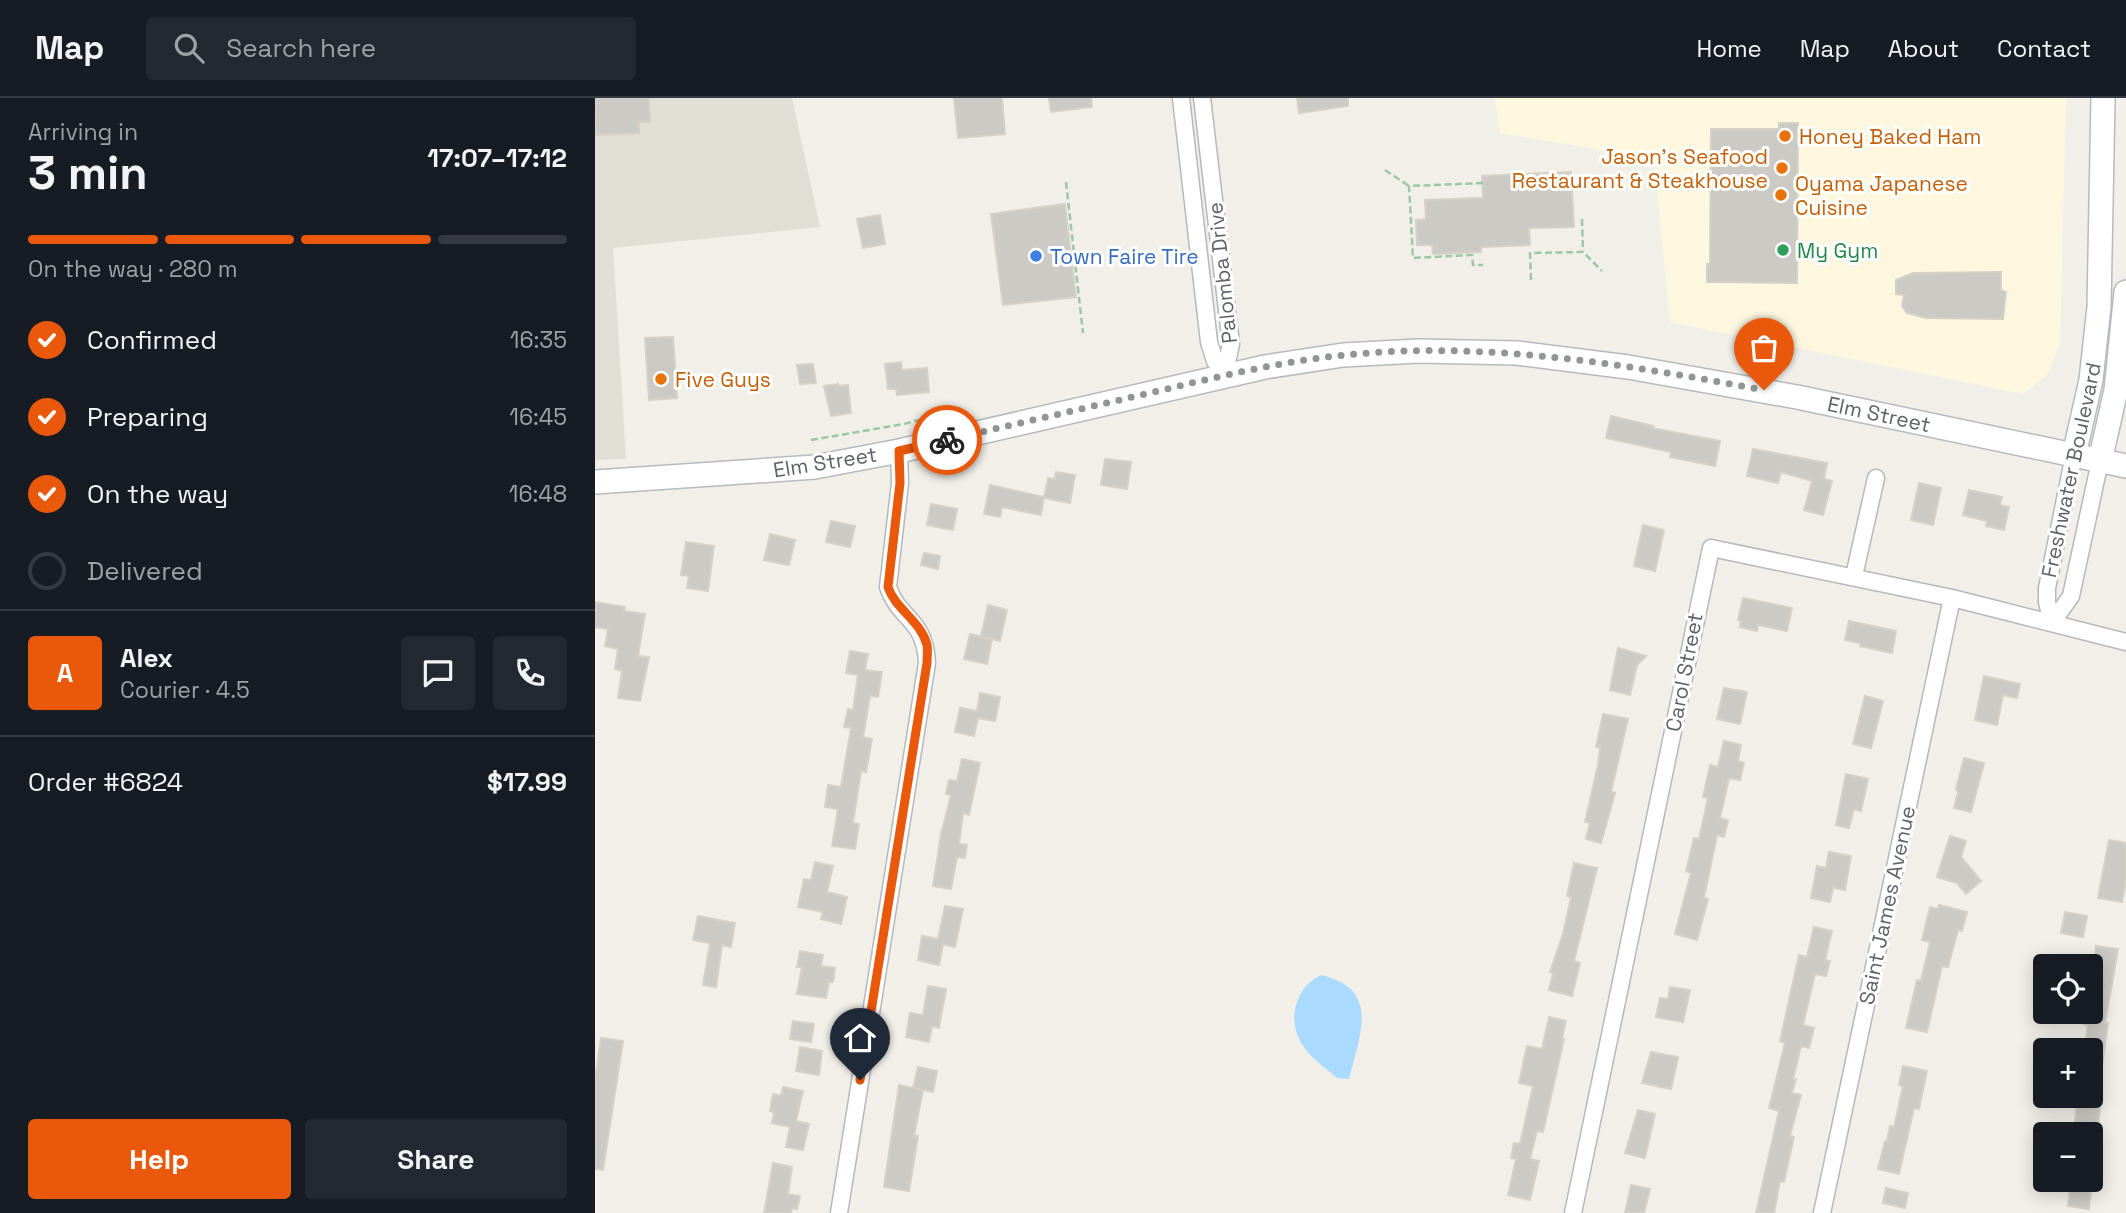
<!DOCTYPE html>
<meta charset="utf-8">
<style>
:root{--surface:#171b24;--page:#242831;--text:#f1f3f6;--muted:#9ea1a6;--line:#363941;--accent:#ea580c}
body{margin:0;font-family:"Space Grotesk",sans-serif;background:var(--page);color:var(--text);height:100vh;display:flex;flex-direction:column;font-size:26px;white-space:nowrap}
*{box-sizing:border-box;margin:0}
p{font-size:23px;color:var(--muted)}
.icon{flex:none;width:38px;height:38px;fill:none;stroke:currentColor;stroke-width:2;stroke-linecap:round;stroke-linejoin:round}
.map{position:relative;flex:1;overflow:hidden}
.side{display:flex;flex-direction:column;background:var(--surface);width:595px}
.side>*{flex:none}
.buttons{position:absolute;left:1438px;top:856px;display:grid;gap:14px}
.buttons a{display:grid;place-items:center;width:70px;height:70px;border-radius:7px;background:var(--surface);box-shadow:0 4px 18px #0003;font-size:35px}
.pin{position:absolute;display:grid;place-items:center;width:60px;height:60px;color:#fff;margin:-72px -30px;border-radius:50% 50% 50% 0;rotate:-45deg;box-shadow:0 0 7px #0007}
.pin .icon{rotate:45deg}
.courier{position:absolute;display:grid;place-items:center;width:70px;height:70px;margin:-35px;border:5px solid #ea580c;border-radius:50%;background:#fff;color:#222;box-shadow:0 2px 9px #0007}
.head em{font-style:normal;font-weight:700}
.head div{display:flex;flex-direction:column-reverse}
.head{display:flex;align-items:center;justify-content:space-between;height:119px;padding:0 28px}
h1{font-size:46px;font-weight:700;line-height:52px}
.bar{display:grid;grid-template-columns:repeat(4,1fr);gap:10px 7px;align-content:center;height:84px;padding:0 28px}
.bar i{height:9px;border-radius:5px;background:var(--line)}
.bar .selected{background:var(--accent)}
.bar p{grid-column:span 4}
.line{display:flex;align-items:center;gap:18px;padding:0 28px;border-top:2px solid var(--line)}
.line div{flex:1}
.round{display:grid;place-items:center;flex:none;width:74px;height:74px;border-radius:7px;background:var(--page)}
ol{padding:0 28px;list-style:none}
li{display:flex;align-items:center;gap:21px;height:77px}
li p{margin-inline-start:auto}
li .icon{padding:7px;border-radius:50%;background:var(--accent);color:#fff;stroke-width:4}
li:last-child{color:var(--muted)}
li i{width:38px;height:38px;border:4px solid var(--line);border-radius:50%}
.primary-button{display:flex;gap:14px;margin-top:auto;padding:14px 28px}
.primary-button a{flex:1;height:80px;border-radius:7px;background:var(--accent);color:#fff;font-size:28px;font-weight:700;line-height:80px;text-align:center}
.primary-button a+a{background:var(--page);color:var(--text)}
header{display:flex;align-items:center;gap:42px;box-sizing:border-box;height:98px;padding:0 35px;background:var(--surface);border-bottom:2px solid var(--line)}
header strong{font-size:33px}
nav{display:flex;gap:38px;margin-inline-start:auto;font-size:24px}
.search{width:490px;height:63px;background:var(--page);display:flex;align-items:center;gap:18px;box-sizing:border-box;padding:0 24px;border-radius:7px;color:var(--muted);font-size:26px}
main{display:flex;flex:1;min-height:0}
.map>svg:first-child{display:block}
.commercial{fill:#fef7e0}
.education{fill:#e1ded6}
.water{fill:#aadaff}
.building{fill:#cccac5;stroke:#d6d1c6;stroke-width:2}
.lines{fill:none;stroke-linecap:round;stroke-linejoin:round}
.street-casing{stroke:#b5b8bc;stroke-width:19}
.secondary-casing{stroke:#b6babf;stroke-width:26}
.path{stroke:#9cc7a9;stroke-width:2.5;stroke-dasharray:7 3.5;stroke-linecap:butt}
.street{stroke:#fff;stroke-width:16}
.secondary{stroke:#fff;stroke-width:23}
.done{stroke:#929495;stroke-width:7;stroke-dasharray:0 12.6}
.route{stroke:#ea580c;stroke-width:9}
.food-dot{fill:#e8710a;stroke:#fff;stroke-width:2.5}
.leisure-dot{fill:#2e9e5b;stroke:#fff;stroke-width:2.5}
.shop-dot{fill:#3f7fe0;stroke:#fff;stroke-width:2.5}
.labels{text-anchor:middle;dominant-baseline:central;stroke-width:6;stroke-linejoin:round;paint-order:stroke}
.food-label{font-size:21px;fill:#c56008;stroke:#fff;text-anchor:start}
.leisure-label{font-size:21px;fill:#27864d;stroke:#fff;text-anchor:start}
.shop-label{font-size:21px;fill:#366cbe;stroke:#fff;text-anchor:start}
.street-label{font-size:21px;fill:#5f6368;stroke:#fff}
</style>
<header>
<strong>Map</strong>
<div class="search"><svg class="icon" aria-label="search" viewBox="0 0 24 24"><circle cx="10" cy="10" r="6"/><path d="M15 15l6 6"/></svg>Search here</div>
<nav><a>Home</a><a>Map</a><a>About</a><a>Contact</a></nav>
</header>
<main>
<section class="side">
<div class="head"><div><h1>3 min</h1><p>Arriving in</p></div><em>17:07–17:12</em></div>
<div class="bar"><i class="selected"></i><i class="selected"></i><i class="selected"></i><i></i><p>On the way · 280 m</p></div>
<ol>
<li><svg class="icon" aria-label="check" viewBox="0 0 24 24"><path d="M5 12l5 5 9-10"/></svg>Confirmed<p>16:35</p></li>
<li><svg class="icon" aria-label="check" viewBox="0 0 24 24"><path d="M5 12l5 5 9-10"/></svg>Preparing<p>16:45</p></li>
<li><svg class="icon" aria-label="check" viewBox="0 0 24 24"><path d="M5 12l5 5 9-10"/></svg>On the way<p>16:48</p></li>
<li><i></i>Delivered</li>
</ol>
<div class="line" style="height:126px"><b class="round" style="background:var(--accent);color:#fff">A</b><div><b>Alex</b><p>Courier · 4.5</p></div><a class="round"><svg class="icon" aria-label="chat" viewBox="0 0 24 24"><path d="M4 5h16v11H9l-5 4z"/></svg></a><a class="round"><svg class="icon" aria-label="phone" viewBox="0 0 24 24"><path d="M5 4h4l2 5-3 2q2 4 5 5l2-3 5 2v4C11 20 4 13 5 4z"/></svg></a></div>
<div class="line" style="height:91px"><div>Order #6824</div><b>$17.99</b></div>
<div class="primary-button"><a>Help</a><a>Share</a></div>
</section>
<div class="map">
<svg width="1531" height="1115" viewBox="0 0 1531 1115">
<rect width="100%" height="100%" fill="#f1efe8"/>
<path class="commercial" d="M900,0H1471L1465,245L1452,277L1428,296L1075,224L1059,61L905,35Z"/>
<path class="education" d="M0,0H197L225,129L18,150L31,361L0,362Z"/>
<path class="water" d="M726,877C786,891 765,936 754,981L742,980C732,971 717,961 709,949C691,925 699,890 726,877Z"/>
<g class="building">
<path d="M0,0H54L55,24H44V35L1,37Z"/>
<path d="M359,0H407L410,36L363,40Z"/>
<path d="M454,0H496L497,9L456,14Z"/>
<path d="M702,0H753V8L704,15Z"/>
<path d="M1184,25H1203L1202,185L1112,184V166H1115L1116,31H1184Z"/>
<path d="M976,74L979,129L934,130L935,147L886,149V154L838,156L837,147H822L821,122L831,121L830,102L888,100L887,78Z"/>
<path d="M470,106L481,199L408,207L396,116Z"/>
<path d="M285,117L290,146L268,150L262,121Z"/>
<path d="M1406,174V192L1411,194L1408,221L1331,220L1312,215L1307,208L1309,197L1301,196V182L1318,175Z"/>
<path d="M78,239L82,300L54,302L50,240Z"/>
<path d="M306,264L307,272L332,270L334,294L302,297L301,291H293L290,266Z"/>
<path d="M215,266H218L221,285L205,286L202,267Z"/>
<path d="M243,286V288L253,287L256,315L236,318L229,288Z"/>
<path d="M1016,318L1058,328L1057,330L1125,343L1120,368L1075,359L1076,354L1011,340Z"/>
<path d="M1158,351L1232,365L1229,381L1237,383L1228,417L1209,412L1217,383L1186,374L1183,385L1152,378Z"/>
<path d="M510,361L536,364L532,391L506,387Z"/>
<path d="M461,374L480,377L475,405L449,400L453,380L460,381Z"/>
<path d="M1324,385L1346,390L1338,427L1316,422Z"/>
<path d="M395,387L449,399L446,417L407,409L405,419L389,416Z"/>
<path d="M1374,392L1407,399L1405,407L1414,409L1409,432L1391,428L1392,423L1368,417Z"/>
<path d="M336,406L362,411L358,432L332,427Z"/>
<path d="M236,423L260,428L255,449L231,444Z"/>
<path d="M1048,427L1069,432L1060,473L1039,468Z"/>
<path d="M175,436L200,442L194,467L169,462Z"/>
<path d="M91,444L119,448L113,493L92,490L94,478L86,477Z"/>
<path d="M329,455L345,458L343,471L326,467Z"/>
<path d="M1148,500L1197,510L1192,533L1163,527L1162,533L1145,529L1146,523L1143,522Z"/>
<path d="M0,504L30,509L29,513L50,516L43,558L54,559L45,603L23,600L27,573L20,571L23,551L10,548L13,531L0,529Z"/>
<path d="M393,507L412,512L405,543L386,538Z"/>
<path d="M1254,523L1301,533L1297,555L1265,548V545L1250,542Z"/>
<path d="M375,536L397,541L392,566L369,561Z"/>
<path d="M1023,550L1051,558L1042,567L1035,597L1015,592Z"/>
<path d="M255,553L273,556L270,572L287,574L283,599L275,598L268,639L277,641L271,674L266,673L258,725L264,726L260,751L237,748L243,711L230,709L233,687L246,689L256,630L249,629L253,611L258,612L263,577L251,575Z"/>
<path d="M1389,578L1425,586L1422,600L1408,597L1402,627L1380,622Z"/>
<path d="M1129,590L1152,594L1145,626L1122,621Z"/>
<path d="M385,595L405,599L400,623L383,620L379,638L360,634L365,610L382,613Z"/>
<path d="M1270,598L1288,603L1276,650L1258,646Z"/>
<path d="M1008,616L1033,621L1016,694L1020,695L1006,745L991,741L995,725L990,724L1003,667L1005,649H1001Z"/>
<path d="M1129,643L1146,647L1143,663L1149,665L1145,682L1134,680L1125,720L1133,722L1129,739L1122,737L1109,800L1113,801L1102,842L1080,836L1096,775L1091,773L1099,740L1104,741L1113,700L1108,699L1115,667L1123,669Z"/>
<path d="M1369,660L1389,665L1376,714L1359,710L1363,694L1361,691Z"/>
<path d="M367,661L385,665L374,717L368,715L364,746L372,747L370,760L362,759L356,791L338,788L346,736L356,697L351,696L354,682L362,683Z"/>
<path d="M1251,676L1273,681L1266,713L1259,711L1254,730L1241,727Z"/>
<path d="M1355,738L1371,743L1366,759L1386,783L1371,796L1362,785L1342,779Z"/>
<path d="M1514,742L1531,745V783L1527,804L1503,800Z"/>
<path d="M1234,754L1256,758L1250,792L1238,790L1235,804L1216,800L1222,768L1231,770Z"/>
<path d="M220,764L238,768L232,794L252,799L246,826L226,821L228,814L203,809L209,781L216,782Z"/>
<path d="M979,765L1002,770L979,863L985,865L977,898L954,892L958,875L955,874L968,836L976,799L972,798Z"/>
<path d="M1344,807L1372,814L1367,833L1363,832L1353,869L1347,868L1332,934L1311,930L1322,882L1326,883L1335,844L1327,842L1335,809L1343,811Z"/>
<path d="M350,808L368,811L360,849L348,846L344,867L323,862L327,838L343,841Z"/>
<path d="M1470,814L1492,818L1488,839L1466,835Z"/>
<path d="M103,818L140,825L136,849L127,847L121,889L108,887L115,845L98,842Z"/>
<path d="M1219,829L1237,833L1230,862L1235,863L1231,878L1220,876L1208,927L1219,930L1214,950L1206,948L1198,981H1201L1197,995L1206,997L1195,1038L1199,1039L1189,1084L1185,1083L1179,1115H1161L1184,1013L1174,1010L1190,945L1185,943L1204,857L1212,859Z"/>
<path d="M1501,848L1523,851L1510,925H1513L1504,989H1496V952H1489L1493,927L1489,926L1491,914H1496V890Z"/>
<path d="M205,853L228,857L226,868L240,870L238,884H234L231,900L202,896L207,869H202Z"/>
<path d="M333,888L351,891L344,930L337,928L334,944L311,939L315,915L328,917Z"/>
<path d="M1075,889L1095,892L1088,924L1061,919L1065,900L1073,901Z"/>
<path d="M954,919L971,923L967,940L969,941L948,1034L942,1033L935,1061L944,1063L935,1102L913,1097L921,1061L916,1060L919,1045L925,1046L938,988L924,985L932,948L947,951Z"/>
<path d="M198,923L219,926L216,944L195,941Z"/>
<path d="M6,940L28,943L8,1072L0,1071V982Z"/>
<path d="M205,949L227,953L224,977L201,973Z"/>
<path d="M1056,954L1083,959L1076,991L1047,985Z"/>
<path d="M1308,968L1332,973L1324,1011L1319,1010L1304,1076L1283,1071L1290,1043H1292L1295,1028L1299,1029L1308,988L1304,987Z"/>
<path d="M323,969L342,973L338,994L318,990Z"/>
<path d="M304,987L328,992L319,1038H323L314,1093L289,1089Z"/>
<path d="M188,989L208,993L201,1023L214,1026L208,1052L191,1049L195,1029L177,1025L179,1014L175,1013L178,996L186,998Z"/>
<path d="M1483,998H1504L1503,1001L1506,1002L1502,1034L1479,1031Z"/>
<path d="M1043,1012L1060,1016L1050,1060L1030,1055Z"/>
<path d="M178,1065L197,1069L193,1096L205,1098L202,1111L197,1110L196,1115H169Z"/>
<path d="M1476,1082H1497L1494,1111L1473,1108Z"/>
<path d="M1036,1087L1055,1091L1049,1115H1030Z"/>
<path d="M1291,1090L1313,1095L1310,1110L1288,1105Z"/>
</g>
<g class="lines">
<g class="street-casing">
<g id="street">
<path d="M586,0L614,244L620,263L629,278"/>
<path d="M607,0L636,246L629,278"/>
<path d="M1259,478L1281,380"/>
<path d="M1457,525L1452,504V490L1479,357"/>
<path d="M1457,525L1476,498L1505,363"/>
<path d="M244,1115L332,565C330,520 304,522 293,489L305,385L304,353"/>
<path d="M978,1115L1116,450L1357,500L1531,544"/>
<path d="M1227,1115L1357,500"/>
</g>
</g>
<g class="secondary-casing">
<g id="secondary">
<path d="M1479,357L1496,282L1504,209L1508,0"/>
<path d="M1505,363L1521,292L1531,194"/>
<path d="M0,384L220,369L304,353L670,269L748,257L823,253L922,255L1033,269L1202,299L1531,368"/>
</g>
</g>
<g class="path">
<path d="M790,72L814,88"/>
<path d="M471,84L488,235"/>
<path d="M888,85L814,88L818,160L877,157L878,167H888"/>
<path d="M987,121L988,154"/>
<path d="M936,182L935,155L988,154L1007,173"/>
<path d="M216,342L309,326L354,314"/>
</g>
<use href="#street" class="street"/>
<use href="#secondary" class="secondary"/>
</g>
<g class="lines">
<path class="done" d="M352,342C421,326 490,310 559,294C630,277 700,260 773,255C907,245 1038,268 1169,292"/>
<path class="route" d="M265,982L332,565C332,559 333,552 332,547C326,523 300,511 293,489L305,385L304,353L352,342"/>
</g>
<g class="food-dot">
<circle cx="1190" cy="38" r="7"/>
<circle cx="1187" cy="70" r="7"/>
<circle cx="1186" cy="97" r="7"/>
<circle cx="66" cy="281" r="7"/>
</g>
<circle class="leisure-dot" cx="1188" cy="152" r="7"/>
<circle class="shop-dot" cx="441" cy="158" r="7"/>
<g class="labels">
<g class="food-label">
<text x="1204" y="38">Honey Baked Ham</text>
<text x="1173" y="58" text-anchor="end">Jason's Seafood<tspan x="1173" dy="24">Restaurant &amp; Steakhouse</tspan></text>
<text x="1200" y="85">Oyama Japanese<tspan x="1200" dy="24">Cuisine</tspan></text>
<text x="80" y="281">Five Guys</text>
</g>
<g class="leisure-label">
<text x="1202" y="152">My Gym</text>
</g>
<g class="shop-label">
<text x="455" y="158">Town Faire Tire</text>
</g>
<g class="street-label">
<text transform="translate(627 175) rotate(-96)">Palomba Drive</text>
<text transform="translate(1284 316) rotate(12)">Elm Street</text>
<text transform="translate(230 364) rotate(-9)">Elm Street</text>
<text transform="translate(1476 372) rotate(-78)">Freshwater Boulevard</text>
<text transform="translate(1089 574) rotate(-79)">Carol Street</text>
<text transform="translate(1292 807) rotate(-78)">Saint James Avenue</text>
</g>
</g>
</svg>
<div class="buttons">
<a><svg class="icon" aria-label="locate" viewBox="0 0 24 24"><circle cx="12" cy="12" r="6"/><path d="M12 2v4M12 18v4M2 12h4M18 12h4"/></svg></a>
<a>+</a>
<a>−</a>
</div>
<div class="pin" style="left:1169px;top:292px;background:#ea580c"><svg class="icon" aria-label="bag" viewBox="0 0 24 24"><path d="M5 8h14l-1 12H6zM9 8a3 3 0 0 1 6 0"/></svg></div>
<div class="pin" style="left:265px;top:982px;background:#1f2937"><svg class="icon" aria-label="home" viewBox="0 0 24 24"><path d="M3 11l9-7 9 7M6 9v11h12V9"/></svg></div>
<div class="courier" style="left:352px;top:342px"><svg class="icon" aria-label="bike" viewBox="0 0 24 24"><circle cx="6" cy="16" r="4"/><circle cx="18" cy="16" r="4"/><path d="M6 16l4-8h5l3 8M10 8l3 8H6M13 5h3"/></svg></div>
</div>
</main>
